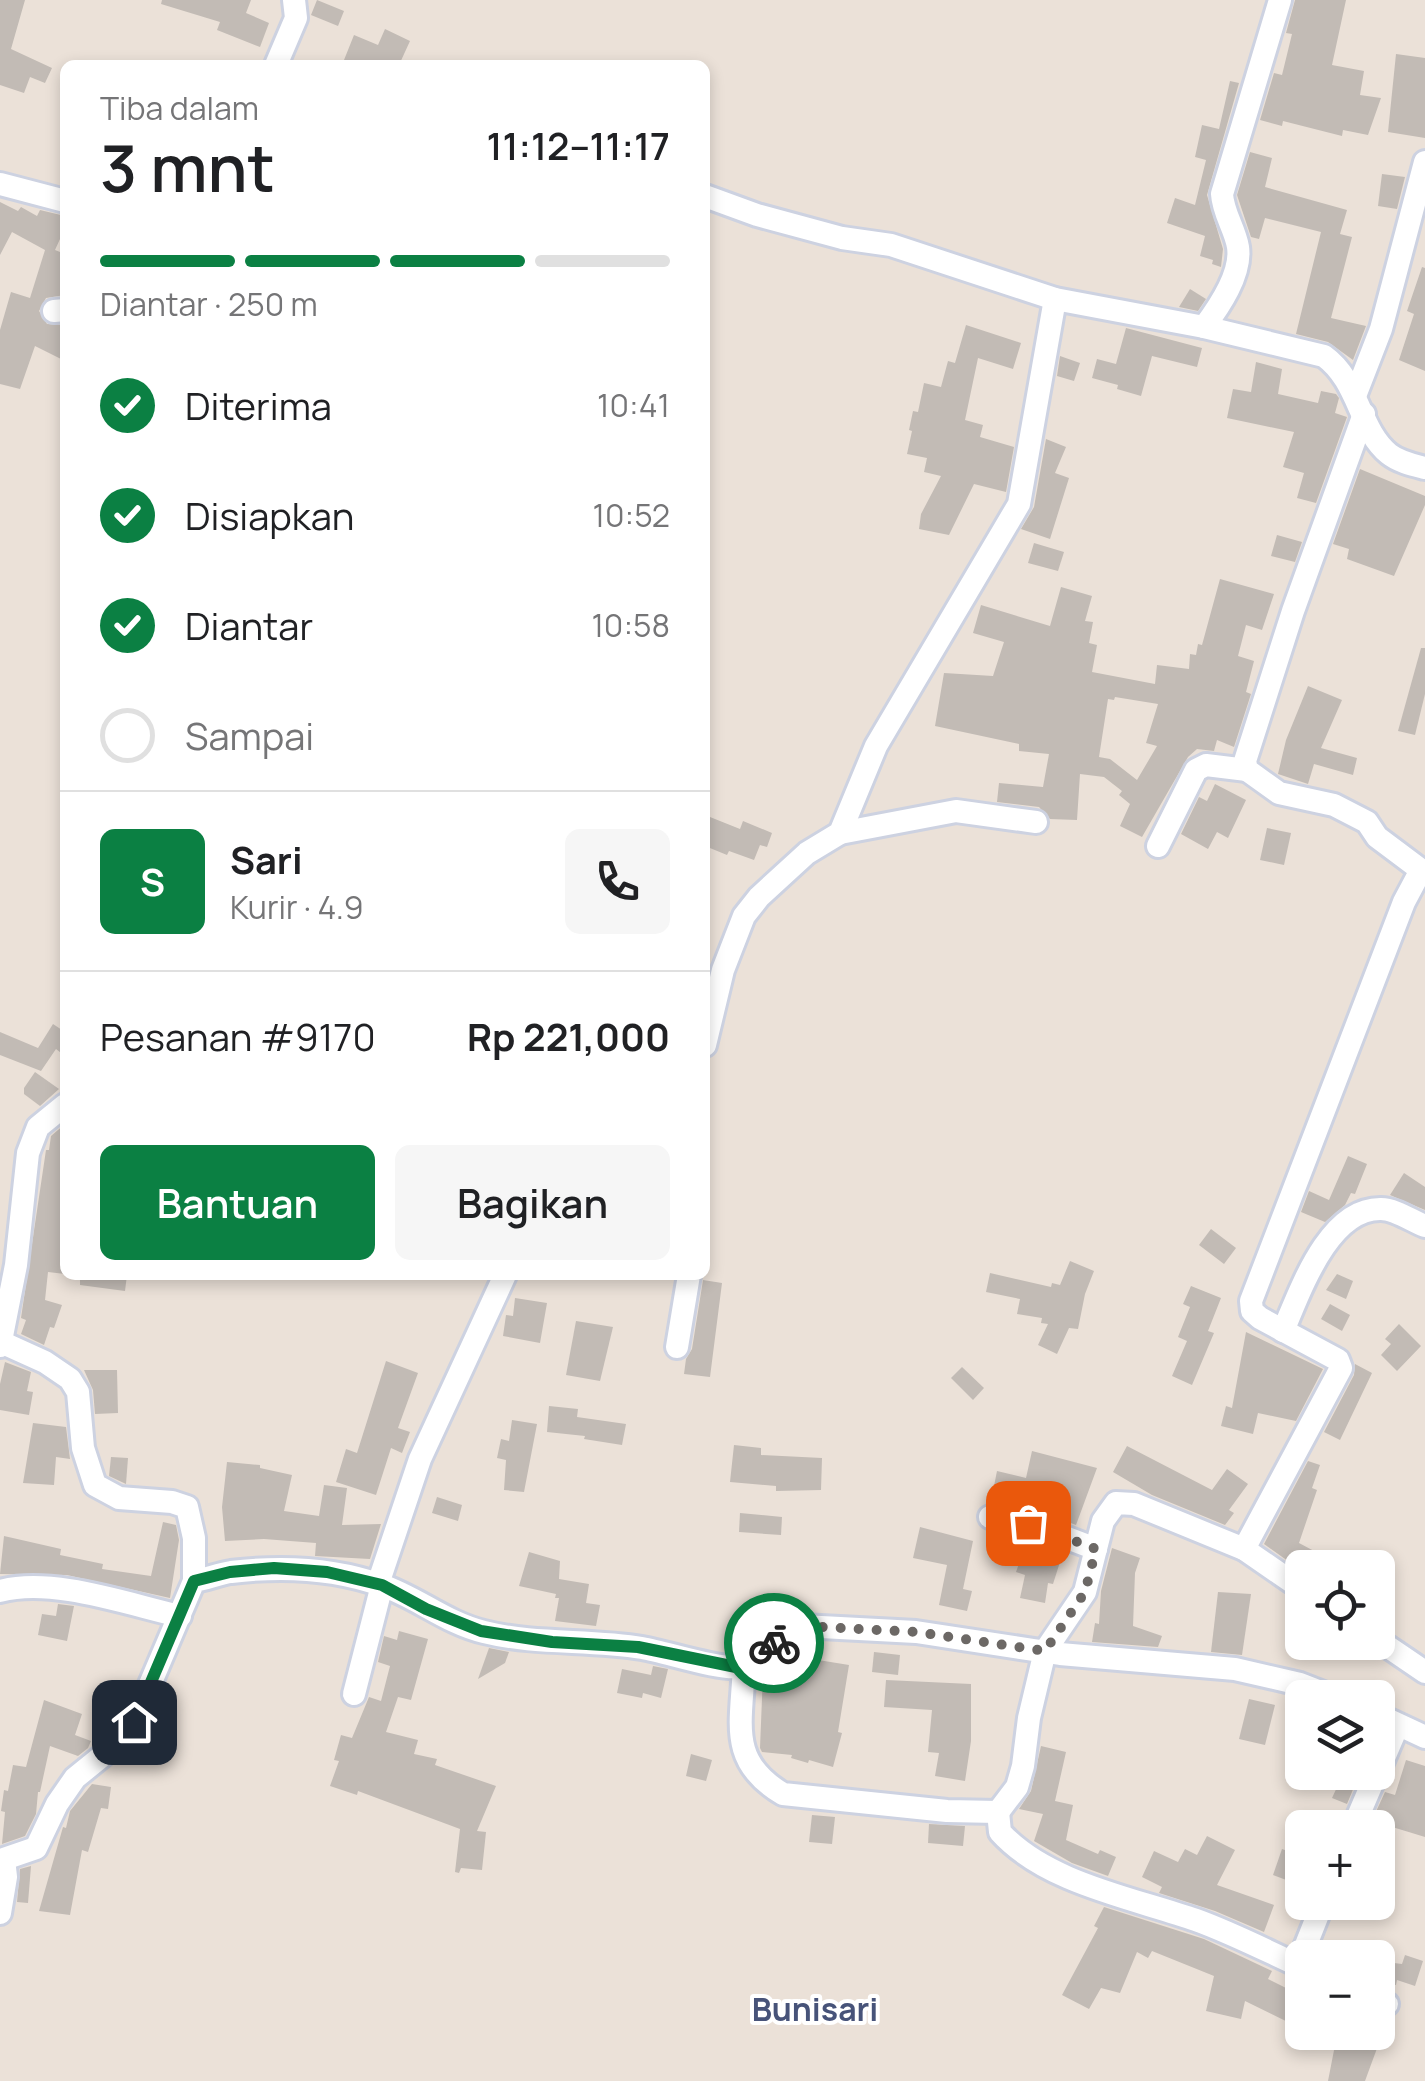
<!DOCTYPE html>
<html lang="id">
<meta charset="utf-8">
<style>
:root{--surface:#fff;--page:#f6f6f6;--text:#202124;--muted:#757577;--line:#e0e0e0;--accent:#0b8043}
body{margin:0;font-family:Manrope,sans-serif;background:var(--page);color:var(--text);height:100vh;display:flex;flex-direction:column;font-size:38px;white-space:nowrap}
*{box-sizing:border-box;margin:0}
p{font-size:32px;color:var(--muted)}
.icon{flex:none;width:55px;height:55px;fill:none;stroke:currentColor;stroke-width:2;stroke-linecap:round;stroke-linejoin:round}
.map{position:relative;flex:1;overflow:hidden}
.details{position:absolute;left:60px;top:60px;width:650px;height:1220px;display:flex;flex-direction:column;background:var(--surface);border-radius:15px;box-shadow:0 5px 15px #0003}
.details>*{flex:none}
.controls{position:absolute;left:1285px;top:1550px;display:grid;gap:20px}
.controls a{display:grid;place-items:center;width:110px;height:110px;border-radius:15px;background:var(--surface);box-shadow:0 5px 15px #0003;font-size:50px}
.pin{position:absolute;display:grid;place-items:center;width:85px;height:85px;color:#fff;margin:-42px;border-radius:20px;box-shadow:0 5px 15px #0006}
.courier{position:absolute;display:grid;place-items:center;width:100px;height:100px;margin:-50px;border:8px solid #0b8043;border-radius:50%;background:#fff;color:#222;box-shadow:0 2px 12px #0007}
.headline em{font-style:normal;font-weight:600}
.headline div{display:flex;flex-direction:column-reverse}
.headline{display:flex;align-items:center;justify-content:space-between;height:170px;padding:0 40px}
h1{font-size:65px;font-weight:600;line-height:75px}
.bar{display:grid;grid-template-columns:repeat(4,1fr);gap:15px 10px;align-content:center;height:120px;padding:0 40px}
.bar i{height:12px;border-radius:8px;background:var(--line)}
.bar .on{background:var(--accent)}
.bar p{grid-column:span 4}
.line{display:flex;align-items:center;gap:25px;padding:0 40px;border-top:2px solid var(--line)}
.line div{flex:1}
.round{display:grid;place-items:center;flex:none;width:105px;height:105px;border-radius:15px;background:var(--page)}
ol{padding:0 40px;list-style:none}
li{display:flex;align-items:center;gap:30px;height:110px}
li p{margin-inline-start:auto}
li .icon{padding:10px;border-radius:50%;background:var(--accent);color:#fff;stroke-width:4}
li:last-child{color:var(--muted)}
li i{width:55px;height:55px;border:5px solid var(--line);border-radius:50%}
.primary-button{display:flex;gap:20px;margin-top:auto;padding:20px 40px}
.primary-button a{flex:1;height:115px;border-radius:15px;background:var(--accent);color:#fff;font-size:40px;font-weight:600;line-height:115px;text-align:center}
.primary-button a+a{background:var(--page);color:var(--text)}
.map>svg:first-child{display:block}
.building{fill:#c2bbb5;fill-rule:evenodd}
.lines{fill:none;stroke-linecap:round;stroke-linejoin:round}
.minor-casing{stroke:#cdd2e1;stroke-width:28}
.minor{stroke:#fff;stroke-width:22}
.done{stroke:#6c6865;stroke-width:10;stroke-dasharray:0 18}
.route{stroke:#0b8043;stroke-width:12}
.labels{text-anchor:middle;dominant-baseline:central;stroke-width:8;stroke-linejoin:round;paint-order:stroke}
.quarter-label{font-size:32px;font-weight:bold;fill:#475379;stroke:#fff}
</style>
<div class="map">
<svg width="1425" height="2081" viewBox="0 0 1425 2081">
<rect width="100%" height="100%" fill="#ebe1d8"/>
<g class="building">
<path d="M0,0H25L11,49L52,68L45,83L30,77L24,93L0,85Z"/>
<path d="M162,0H251L246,13L269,23L260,47L217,30L220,22L161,4Z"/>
<path d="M317,0L344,11L338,26L311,15Z"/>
<path d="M1295,0H1346L1332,65L1364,71L1360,95L1381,98L1368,135L1343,130L1342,136L1283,121L1282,126L1260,120L1274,73L1282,75L1292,34L1286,33Z"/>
<path d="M385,29L410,41L399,65H342L354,35L378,45Z"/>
<path d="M1396,54L1425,58V138L1388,132Z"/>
<path d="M1230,81L1239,83L1207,195L1223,249L1221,267L1212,264L1213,260L1200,256L1205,236L1167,223L1175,198L1195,205L1206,160L1195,157L1202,125L1219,129Z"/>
<path d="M1250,152L1272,158L1265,187L1347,210L1340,234L1352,237L1331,318L1366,326L1353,360L1328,342L1296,334L1321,232L1265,218L1259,239L1251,237L1237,195Z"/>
<path d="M1382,174L1405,177L1397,209L1378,206Z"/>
<path d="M0,202L18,211L21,207L37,216L40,210L65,216V228L55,250L65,254V295L46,298L39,311L47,324L65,325V361L35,346L20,389L0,384V330L11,292L30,298L45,250L12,232L0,255Z"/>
<path d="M1422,267L1425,268V371L1399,360L1414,314L1407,311Z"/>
<path d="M1190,289L1206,299L1198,311L1179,307Z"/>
<path d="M966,325L1021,343L1013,369L978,358L965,420L983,425L980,437L1014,447L1006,492L974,484L949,535L919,529L921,514L941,476L924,472L927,458L907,454L912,431L909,430L913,411L918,412L924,383L941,387L948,361L955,363Z"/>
<path d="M1126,328L1202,348L1197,367L1152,356L1141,396L1117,389L1118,385L1092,378L1097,359L1116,364Z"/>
<path d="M1060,356L1080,363L1074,381L1057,376Z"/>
<path d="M1256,362L1282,369L1278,394L1318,403L1321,391L1336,394L1339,398L1335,413L1347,417L1316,503L1297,498L1304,473L1283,467L1294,432L1227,418L1233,389L1251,392Z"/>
<path d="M1046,439L1066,447L1055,473L1069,478L1050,539L1021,529L1034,507Z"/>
<path d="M1360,469L1425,496V505L1394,576L1347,559L1349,549L1333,544Z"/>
<path d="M1277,535L1302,542L1295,562L1271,556Z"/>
<path d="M1034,543L1064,552L1058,571L1028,563Z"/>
<path d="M1220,579L1274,594L1262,630L1246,625L1238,656L1254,661L1246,692L1251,694L1234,747L1217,740L1214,751L1197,749L1188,757L1142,837L1120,826L1130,804L1119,795L1122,791L1104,777L1080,774L1077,820L1050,819L1039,807L997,802L999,783L1043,787L1049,754L1019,751V744L935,726L944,673L993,676L1004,642L973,633L981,605L1050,626L1061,587L1092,596L1085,621L1093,622L1089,643L1097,645L1092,672L1155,684L1157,665L1189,669L1190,654L1196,655L1198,644L1202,645ZM1115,697L1158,704L1146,743L1157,746L1137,780L1110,759L1099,757L1108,699L1114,700Z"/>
<path d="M1421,648H1425V694L1415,735L1398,731Z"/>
<path d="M1308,686L1342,700L1321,748L1357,758L1353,775L1314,764L1308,784L1278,774L1286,740Z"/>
<path d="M1215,784L1246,800L1228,838L1217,832L1208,849L1181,834L1199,797L1207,801Z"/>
<path d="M705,815L740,829L743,821L772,833L767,847L760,845L754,860L729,851L727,855L705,846Z"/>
<path d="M1267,828L1291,833L1284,865L1260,860Z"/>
<path d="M53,1024L65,1032V1056L56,1049L41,1071L0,1055V1032L38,1048Z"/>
<path d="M35,1072L59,1089L40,1106L24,1094V1088Z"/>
<path d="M65,1124V1274L48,1272L45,1300L62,1305L54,1328L50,1327L44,1345L21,1334L26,1320L21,1318L46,1150H49L51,1136Z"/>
<path d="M1348,1156L1367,1164L1355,1194L1351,1193L1345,1205L1325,1222L1301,1212L1309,1191L1329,1200Z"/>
<path d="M1404,1173L1425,1187V1210L1390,1195Z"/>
<path d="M1211,1229L1236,1248L1224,1264L1199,1245Z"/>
<path d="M1070,1261L1094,1271L1085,1294L1078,1329L1069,1328L1057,1354L1038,1345L1048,1324L1041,1323L1042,1318L1017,1314L1020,1299L986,1292L990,1273L1051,1287L1052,1283L1060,1285Z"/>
<path d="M1337,1274L1353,1281L1346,1299L1326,1290Z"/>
<path d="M80,1275H127L125,1291L80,1285Z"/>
<path d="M703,1280L722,1283L710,1377L684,1374L686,1359L692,1349Z"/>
<path d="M1191,1286L1221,1298L1208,1331L1214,1333L1192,1385L1172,1376L1187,1341L1178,1337L1190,1307L1183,1304Z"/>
<path d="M515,1298L547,1303L540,1343L503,1336L506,1315L513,1316Z"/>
<path d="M1330,1304L1350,1315L1342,1331L1321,1319Z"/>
<path d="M576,1321L613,1327L600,1381L566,1375Z"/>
<path d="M1399,1324L1421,1346L1397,1371L1381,1355L1391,1344L1385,1339Z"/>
<path d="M1246,1332L1323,1369L1296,1421L1258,1413L1253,1434L1221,1426L1226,1406L1232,1408Z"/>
<path d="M386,1361L418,1373L398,1428L410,1432L402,1453L391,1448L376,1495L336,1482L346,1449L357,1453Z"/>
<path d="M5,1362L31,1372L27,1391L33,1392L29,1415L0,1410V1384Z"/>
<path d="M1355,1364L1372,1373L1340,1440L1324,1432L1354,1375Z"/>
<path d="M962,1367L984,1388L973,1400L951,1378Z"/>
<path d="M84,1370H117L118,1413L95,1414L93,1390Z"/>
<path d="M549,1406L578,1409L577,1417L626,1424L622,1445L584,1439L585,1436L547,1432Z"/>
<path d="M512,1420L537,1424L524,1492L504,1490L506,1460L497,1458L501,1439L509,1441Z"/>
<path d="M33,1423L66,1427L70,1459L56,1457L54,1485L23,1483Z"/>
<path d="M734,1445L761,1448V1455L822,1458L821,1490L776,1491V1486L730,1482Z"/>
<path d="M1127,1446L1212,1490L1227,1469L1248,1484L1229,1510L1234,1513L1225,1525L1152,1495L1113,1472Z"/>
<path d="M1032,1451L1097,1468L1076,1525L1045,1513L1049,1499L994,1486L997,1471L1026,1478Z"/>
<path d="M111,1457L128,1458L126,1484L109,1476Z"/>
<path d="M1308,1461L1320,1465L1312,1488L1317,1490L1299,1543L1346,1568H1302V1571L1264,1544Z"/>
<path d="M227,1462L260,1465V1468L292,1475L284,1511L319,1516L324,1485L347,1488L342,1525L381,1524L370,1559L315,1556L316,1543L264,1539L225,1541L222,1507Z"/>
<path d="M437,1497L462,1505L458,1521L432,1513Z"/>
<path d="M740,1513L782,1517L781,1535L739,1532Z"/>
<path d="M163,1522L176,1525L179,1540L170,1598L67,1575L0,1574L4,1536L61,1549L60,1555L103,1564L102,1569L151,1576Z"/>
<path d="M920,1527L973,1541L963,1589L972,1591L967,1611L939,1605L947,1565L913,1558Z"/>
<path d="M1027,1541L1045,1547L1042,1556L1060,1562L1053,1584L1048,1583L1045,1603L1020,1598L1025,1575L1016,1572Z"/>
<path d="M1112,1548L1140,1558L1135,1573L1133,1626L1162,1636L1158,1647L1092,1642L1095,1623L1099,1624L1101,1591Z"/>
<path d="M529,1552L560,1561L559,1579L589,1584L586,1603L600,1605L596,1626L555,1621L559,1598H555L556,1594L519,1586Z"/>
<path d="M1218,1592L1251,1594L1242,1655L1211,1652Z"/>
<path d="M58,1604L74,1606L67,1641L38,1635L42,1614L56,1616Z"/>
<path d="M745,1620L766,1624L764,1634L748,1647L741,1646Z"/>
<path d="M399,1631L428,1639L411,1700L398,1697L386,1732L418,1740L414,1754L437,1759L435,1765L496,1786L477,1831L486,1832L482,1870L461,1868L459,1873L455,1872L460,1829L358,1791L357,1795L330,1786L339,1761L334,1760L341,1735L352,1738L369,1697L381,1701L390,1666L378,1662L384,1636L397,1640Z"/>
<path d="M489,1648L509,1652L505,1663L478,1679Z"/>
<path d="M793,1649L813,1650L812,1659L849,1665L838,1732L842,1733L833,1767L809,1760L808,1763L791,1758L792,1755L762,1752L760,1748L763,1673Z"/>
<path d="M874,1652L900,1655L898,1675L872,1672Z"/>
<path d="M653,1666L668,1669L661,1698L643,1693L642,1698L617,1693L622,1669L651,1675Z"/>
<path d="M886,1680L971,1684V1741L965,1781L935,1776L939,1753L928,1752L932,1710L884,1707Z"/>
<path d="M1249,1699L1275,1705L1265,1745L1239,1739Z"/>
<path d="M44,1700L82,1714L75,1735L91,1741L88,1748L78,1756L50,1746L40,1792H38L36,1814L25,1836L2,1844L5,1812L1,1811L4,1790L8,1791L13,1765L26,1767Z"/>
<path d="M1041,1746L1066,1752L1055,1801L1073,1805L1066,1840L1098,1854L1100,1850L1116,1857L1108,1876L1072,1863L1034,1841L1043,1814L1019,1809L1031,1791Z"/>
<path d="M691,1754L712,1760L706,1781L686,1776Z"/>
<path d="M1406,1760L1425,1766V1837L1376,1822L1374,1816L1385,1792L1395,1795Z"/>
<path d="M1313,1772L1359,1775L1347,1804L1332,1798L1338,1785Z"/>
<path d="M92,1784L111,1787L108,1809L101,1808L88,1852L82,1850L70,1915L39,1911L63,1827L66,1828L70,1811Z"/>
<path d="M812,1815L835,1817L832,1844L809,1842Z"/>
<path d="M929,1824L965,1826L963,1846L928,1843Z"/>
<path d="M1207,1836L1235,1850L1217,1885L1274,1905L1264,1932L1215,1911L1159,1893L1162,1887L1142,1877L1154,1851L1178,1862L1185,1849L1197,1855Z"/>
<path d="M1282,1849L1302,1856V1886L1273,1875Z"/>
<path d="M31,1866L28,1903L17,1902L20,1869Z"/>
<path d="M1104,1907L1204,1939L1272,1971L1268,1979L1302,1996V2029L1245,2001L1241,2019L1206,2011L1214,1976L1152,1951L1148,1958L1137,1952L1120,1993L1101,1988L1089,2009L1062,1995L1098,1928L1094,1926Z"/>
<path d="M1405,1955L1423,1961L1415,1986L1397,1980L1396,1985L1378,1983V1961L1402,1964Z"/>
<path d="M1310,2032H1383L1365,2081H1328L1335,2045Z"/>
</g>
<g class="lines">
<g class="minor-casing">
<g id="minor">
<path d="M276,65L296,18L294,0"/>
<path d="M0,184L65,201"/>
<path d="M705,196L757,215L842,238L891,245L1055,299L1204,327L1324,356C1359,381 1359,430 1389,454C1399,462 1413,465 1425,468"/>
<path d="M54,311L65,310"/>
<path d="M1204,327C1219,307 1242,274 1238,247C1235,229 1223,213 1222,194L1280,0"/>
<path d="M1355,396L1381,329L1425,162"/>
<path d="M840,833L956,811L1036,822"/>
<path d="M1158,846L1196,770L1206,765L1247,770"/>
<path d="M705,1045L723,970L744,916L759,897L807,853L840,833L876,746L1019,504L1055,299"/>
<path d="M1283,1331C1300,1292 1328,1208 1381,1209C1395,1209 1412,1221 1425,1226"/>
<path d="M1,1342L45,1362L70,1379L78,1392L83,1448L95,1485L119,1498L172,1502L187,1507L194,1538V1581"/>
<path d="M0,1346L16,1265L28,1153L38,1127L65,1105"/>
<path d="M677,1347L689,1275"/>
<path d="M990,1517L1028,1523L1096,1549"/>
<path d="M1244,1549L1341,1368L1338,1360L1260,1318L1252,1311L1251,1301L1404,902L1421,870L1377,837L1367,822L1334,805L1279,793L1247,770L1245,761L1293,611L1364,414"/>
<path d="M378,1584L420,1459L505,1275"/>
<path d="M0,1591C52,1577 127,1604 180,1616"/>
<path d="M1378,1640L1425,1672"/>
<path d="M744,1665C742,1722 727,1761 783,1794L947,1811L998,1812L1017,1787L1023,1766L1029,1718L1045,1651L1085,1592L1103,1521L1116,1503L1134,1504L1244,1549L1302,1589"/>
<path d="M354,1694L382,1585"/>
<path d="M1378,1715L1425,1737"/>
<path d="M1378,1772L1398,1725"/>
<path d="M998,1812L1000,1832C1046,1883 1133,1898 1196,1920C1232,1933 1267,1951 1302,1967"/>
<path d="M1353,1828L1377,1772"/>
<path d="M0,1913L6,1877L4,1859L36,1848L57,1804L75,1778L112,1748L134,1722L194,1581C207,1579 218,1574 231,1572C281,1566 333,1568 381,1585C417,1597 446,1623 484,1632C536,1645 590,1639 642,1648C666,1652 719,1670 739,1667C763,1663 780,1634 802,1626L916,1632L1060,1654L1235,1669L1300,1684L1336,1698"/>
<path d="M1298,1965L1323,1902"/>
<path d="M1378,2000L1387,2004"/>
</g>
</g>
<use href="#minor" class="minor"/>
</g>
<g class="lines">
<path class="done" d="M774,1643L790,1630L802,1626L916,1632L1045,1651L1085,1592L1096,1549L1028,1523"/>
<path class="route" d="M134,1722L194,1581L230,1572L274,1568L327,1572L382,1585L426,1609L481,1631L552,1642L638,1647L736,1667L752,1662L774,1643"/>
</g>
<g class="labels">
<g class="quarter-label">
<text x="815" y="2009">Bunisari</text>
</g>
</g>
</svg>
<div class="controls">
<a><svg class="icon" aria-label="locate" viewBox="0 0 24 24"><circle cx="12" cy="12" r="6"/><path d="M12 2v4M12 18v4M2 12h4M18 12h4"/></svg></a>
<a><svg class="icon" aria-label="layers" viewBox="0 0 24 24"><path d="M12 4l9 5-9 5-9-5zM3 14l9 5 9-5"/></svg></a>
<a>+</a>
<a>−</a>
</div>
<div class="pin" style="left:1028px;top:1523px;background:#ea580c"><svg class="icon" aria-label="bag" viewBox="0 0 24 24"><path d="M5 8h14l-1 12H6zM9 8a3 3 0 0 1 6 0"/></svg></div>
<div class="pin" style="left:134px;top:1722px;background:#1f2937"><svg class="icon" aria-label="home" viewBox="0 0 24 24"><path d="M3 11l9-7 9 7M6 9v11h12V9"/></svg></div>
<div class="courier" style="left:774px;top:1643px"><svg class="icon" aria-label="bike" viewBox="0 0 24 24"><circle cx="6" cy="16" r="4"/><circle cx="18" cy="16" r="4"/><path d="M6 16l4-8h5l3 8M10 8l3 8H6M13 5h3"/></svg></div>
<section class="details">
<div class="headline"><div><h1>3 mnt</h1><p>Tiba dalam</p></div><em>11:12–11:17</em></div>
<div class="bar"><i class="on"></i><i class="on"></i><i class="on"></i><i></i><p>Diantar · 250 m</p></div>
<ol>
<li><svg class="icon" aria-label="check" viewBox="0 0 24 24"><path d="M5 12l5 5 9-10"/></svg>Diterima<p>10:41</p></li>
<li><svg class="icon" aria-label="check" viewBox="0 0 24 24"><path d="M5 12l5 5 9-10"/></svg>Disiapkan<p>10:52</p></li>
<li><svg class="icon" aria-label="check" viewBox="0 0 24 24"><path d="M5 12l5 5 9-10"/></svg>Diantar<p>10:58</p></li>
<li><i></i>Sampai</li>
</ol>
<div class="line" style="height:180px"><b class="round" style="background:var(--accent);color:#fff">S</b><div><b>Sari</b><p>Kurir · 4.9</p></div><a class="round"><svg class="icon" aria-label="phone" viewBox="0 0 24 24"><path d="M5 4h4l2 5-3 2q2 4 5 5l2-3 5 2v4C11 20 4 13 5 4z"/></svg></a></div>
<div class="line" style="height:130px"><div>Pesanan #9170</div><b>Rp 221,000</b></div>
<div class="primary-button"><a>Bantuan</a><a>Bagikan</a></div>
</section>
</div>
